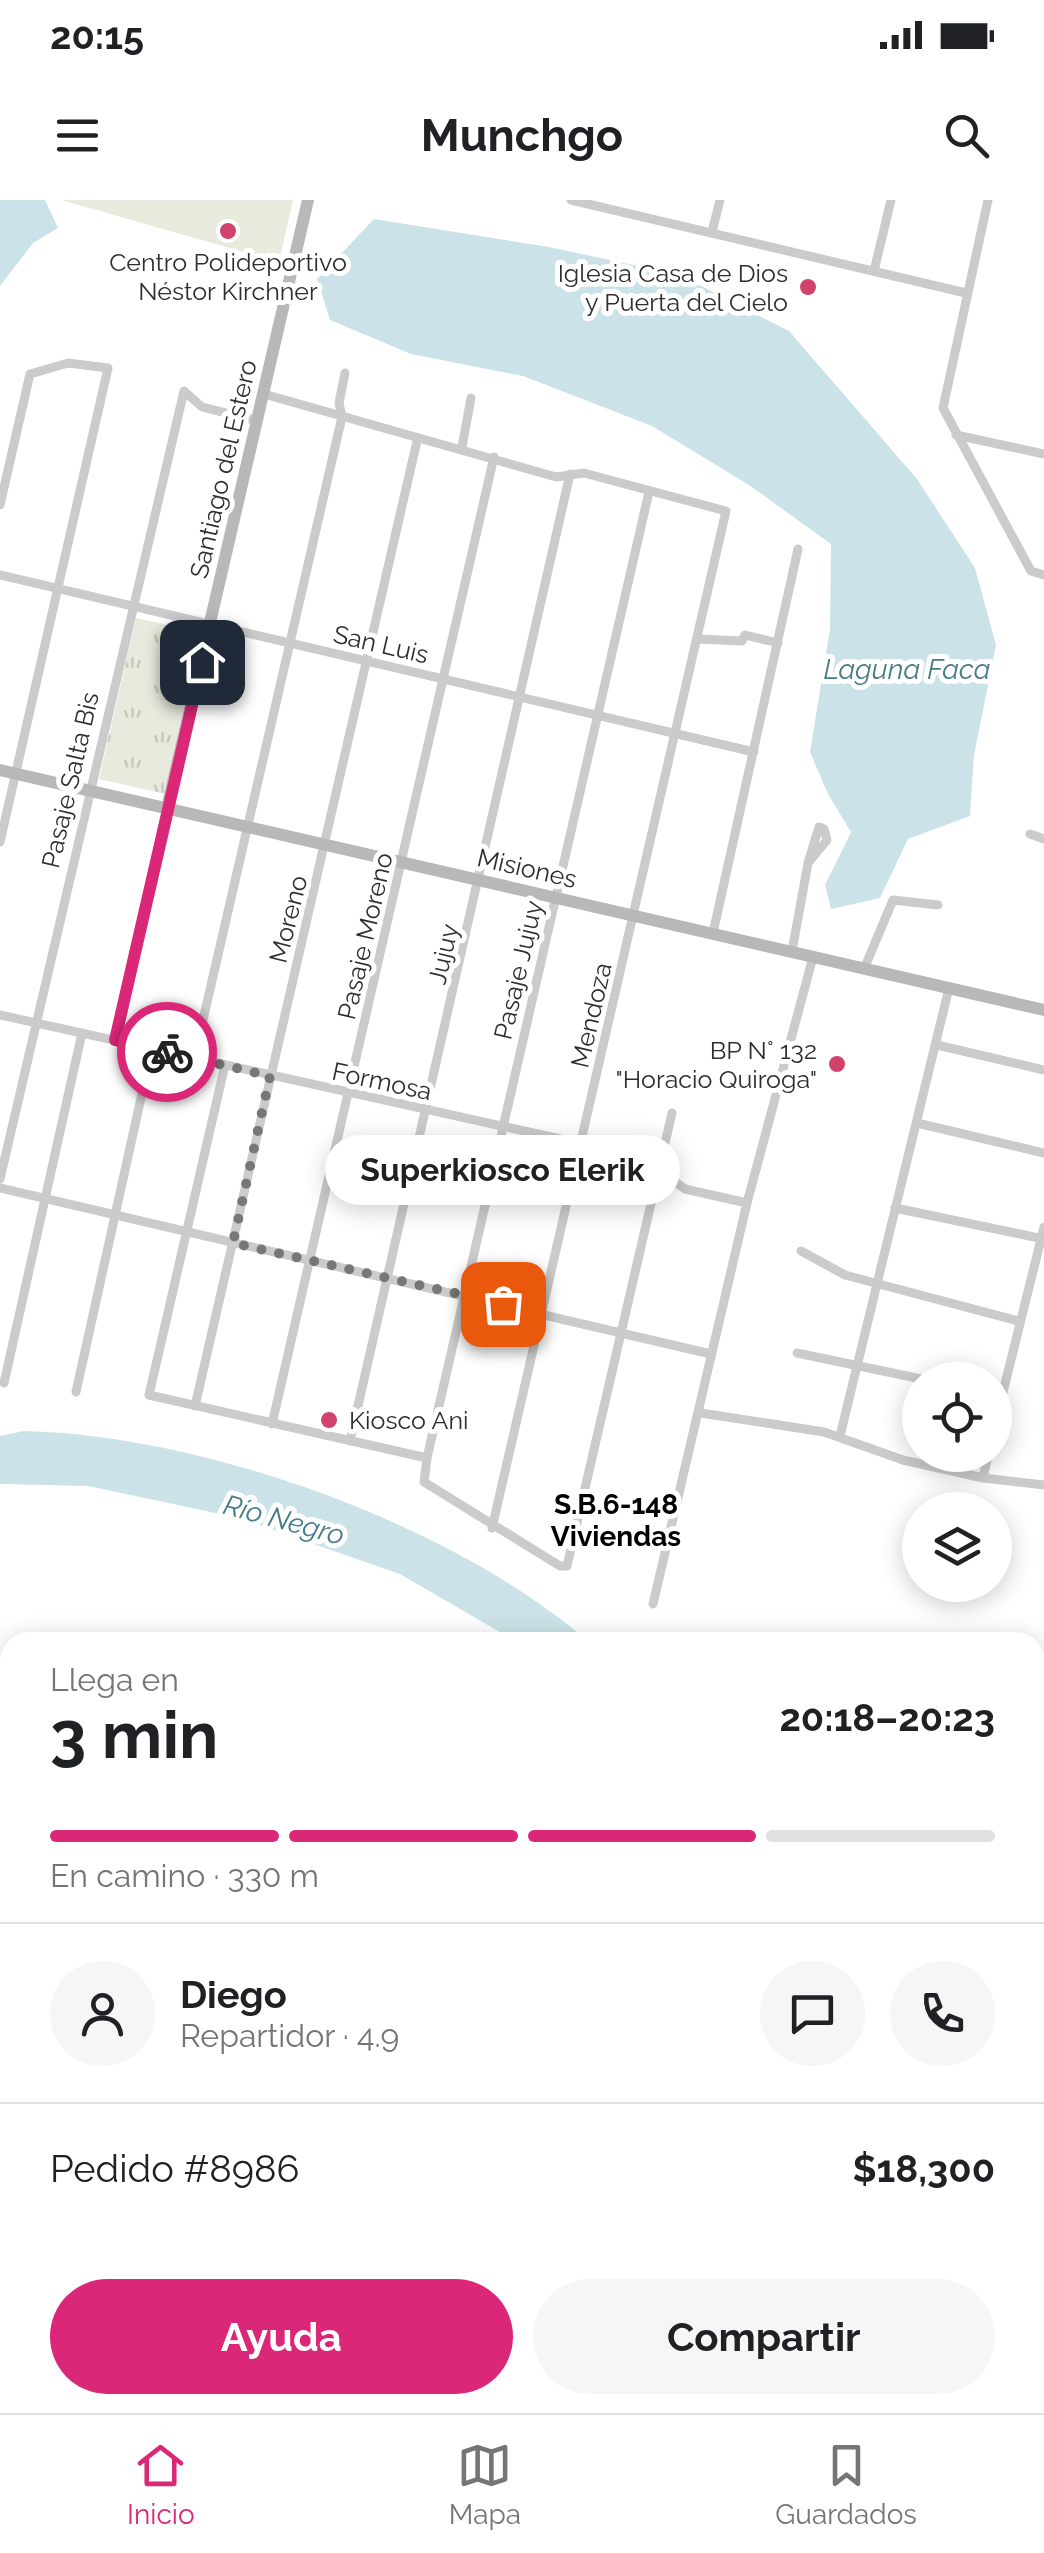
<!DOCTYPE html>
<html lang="es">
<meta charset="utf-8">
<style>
:root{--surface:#fff;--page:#f6f6f6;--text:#202124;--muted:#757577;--line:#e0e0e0;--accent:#db2777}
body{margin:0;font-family:Raleway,sans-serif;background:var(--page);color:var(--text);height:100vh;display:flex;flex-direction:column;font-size:38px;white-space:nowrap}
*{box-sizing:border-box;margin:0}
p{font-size:32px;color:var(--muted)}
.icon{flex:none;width:55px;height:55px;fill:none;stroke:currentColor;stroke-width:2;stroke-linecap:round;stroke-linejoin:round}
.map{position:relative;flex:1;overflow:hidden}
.panel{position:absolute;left:0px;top:1432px;width:1045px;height:782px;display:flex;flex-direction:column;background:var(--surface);border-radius:30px 30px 0 0;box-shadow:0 5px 25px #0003}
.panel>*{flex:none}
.controls{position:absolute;left:902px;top:1162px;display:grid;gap:20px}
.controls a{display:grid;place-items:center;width:110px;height:110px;border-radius:50%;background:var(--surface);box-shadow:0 5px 25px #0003;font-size:50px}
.pin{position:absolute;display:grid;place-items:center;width:85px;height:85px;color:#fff;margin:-42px;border-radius:20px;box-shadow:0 5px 15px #0006}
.courier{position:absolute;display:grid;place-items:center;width:100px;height:100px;margin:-50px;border:8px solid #db2777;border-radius:50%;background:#fff;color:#222;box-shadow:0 2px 12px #0007}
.bubble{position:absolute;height:70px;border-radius:35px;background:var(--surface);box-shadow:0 5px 25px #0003;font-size:32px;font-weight:700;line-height:70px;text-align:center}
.headline em{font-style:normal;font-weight:700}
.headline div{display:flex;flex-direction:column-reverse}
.headline{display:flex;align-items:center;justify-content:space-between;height:170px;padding:0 50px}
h1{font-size:65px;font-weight:700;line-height:75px}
.bar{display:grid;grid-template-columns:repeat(4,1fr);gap:15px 10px;align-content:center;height:120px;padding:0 50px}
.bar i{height:12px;border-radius:8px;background:var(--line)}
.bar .selected{background:var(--accent)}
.bar p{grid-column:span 4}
.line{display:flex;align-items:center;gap:25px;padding:0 50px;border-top:2px solid var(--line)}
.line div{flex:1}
.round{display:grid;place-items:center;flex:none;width:105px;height:105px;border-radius:52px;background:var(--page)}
.action{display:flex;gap:20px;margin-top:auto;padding:20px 50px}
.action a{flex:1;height:115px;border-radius:60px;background:var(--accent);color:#fff;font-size:40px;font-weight:700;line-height:115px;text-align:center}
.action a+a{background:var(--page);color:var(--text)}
.status{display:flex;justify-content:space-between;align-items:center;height:70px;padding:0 50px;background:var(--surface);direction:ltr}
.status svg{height:28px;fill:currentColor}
header{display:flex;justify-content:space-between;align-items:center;height:130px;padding:0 50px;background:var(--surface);font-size:45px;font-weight:700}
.menu{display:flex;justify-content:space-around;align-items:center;height:140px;border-top:2px solid var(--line);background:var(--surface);font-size:28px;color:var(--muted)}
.menu a{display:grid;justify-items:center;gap:5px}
.menu .selected{color:var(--accent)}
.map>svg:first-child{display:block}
.park{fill:url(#park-tufts)}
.garden{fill:#e7eadd}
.water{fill:#cbe3e8}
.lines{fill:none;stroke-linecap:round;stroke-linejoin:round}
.street{stroke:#cbcbcb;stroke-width:9}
.secondary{stroke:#b8b8b8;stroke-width:12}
.done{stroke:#777;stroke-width:10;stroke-dasharray:0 18}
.route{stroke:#db2777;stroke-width:12}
.poi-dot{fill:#d2436c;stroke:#fff;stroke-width:4}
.labels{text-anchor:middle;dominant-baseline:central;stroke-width:10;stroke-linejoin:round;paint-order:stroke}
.poi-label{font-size:25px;fill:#2e2e2e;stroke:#fff;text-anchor:end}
.street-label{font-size:25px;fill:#2e2e2e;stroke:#fff}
.water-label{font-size:28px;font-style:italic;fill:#457c87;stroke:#fff}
.neighbourhood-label{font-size:28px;font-weight:bold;fill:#000;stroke:#fff}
</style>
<div class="status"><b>20:15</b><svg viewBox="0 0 49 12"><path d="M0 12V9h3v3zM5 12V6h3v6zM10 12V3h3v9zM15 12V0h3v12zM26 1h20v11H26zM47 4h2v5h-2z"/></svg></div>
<header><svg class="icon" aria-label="menu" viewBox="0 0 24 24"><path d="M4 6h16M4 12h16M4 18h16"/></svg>Munchgo<svg class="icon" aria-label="search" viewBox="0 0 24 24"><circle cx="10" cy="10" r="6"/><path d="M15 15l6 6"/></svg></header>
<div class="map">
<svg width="1044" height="2213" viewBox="0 0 1044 2213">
<defs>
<pattern id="park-tufts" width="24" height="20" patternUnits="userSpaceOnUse" patternTransform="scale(2.5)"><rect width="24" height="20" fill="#e7eadd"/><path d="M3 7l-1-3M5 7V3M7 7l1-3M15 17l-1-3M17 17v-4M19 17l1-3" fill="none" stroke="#c6c9be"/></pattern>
</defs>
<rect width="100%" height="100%" fill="#fff"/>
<g class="park">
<path d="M136,418L200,432L165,594L99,579Z"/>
<path d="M1035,1570L1044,1572V1677L1035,1674Z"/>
</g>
<path class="garden" d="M61,0H293L279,62Z"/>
<g class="water">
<path d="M0,0H45L58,28L33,43L0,86Z"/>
<path d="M374,19L549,47L680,75L789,131L917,279L975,368L996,445L974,555L970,616L908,639L880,698L831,709L825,685L851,632L828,594L810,552L830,429L831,344L749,285L652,226L523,176L411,154L330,120L317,79Z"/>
<path d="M24,1231C204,1235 453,1324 589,1442H517L400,1374L239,1318L88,1286L0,1284V1236Z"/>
<path d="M1035,1792C1044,1837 1044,1898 1035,1944Z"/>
</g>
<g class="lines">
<g class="street">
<path d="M571,0L966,93"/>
<path d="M988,0L943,208L1031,371L1044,375"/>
<path d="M712,32L720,0"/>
<path d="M874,71L891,0"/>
<path d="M264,194L556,277L584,273L726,311L492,1328"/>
<path d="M956,235L1044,254"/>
<path d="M462,247L471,198"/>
<path d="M0,305L30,174L68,163L108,168L0,642"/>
<path d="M0,375L754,552"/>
<path d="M698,439L742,441L745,435L778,443"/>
<path d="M1030,634L1044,639"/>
<path d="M713,733L798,349"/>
<path d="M792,751L808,663L827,640L824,629L819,627L808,663"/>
<path d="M864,769L893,700L938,705"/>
<path d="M0,815L583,944L658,970L685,989L747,1003"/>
<path d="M115,840L167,608"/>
<path d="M937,845L1044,870"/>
<path d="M194,859L342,217L339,203L345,173"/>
<path d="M225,865L149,1195L427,1258L424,1282L560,1366H567L672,913"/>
<path d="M917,923L1044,953"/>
<path d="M0,979L184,191L202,207L258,221"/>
<path d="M0,988L711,1154"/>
<path d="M895,1008L1044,1039"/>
<path d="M801,1051L845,1075L1018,1121"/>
<path d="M797,1153L926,1180"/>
<path d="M4,1183L82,833"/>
<path d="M76,1192L152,848"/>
<path d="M195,1206L417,241"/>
<path d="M701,1213L824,1232L903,1260L983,1278L1044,1285"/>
<path d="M272,1224L494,257"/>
<path d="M995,1224L1044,1027"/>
<path d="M840,1236L949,788"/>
<path d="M350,1241L570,274"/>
<path d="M427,1258L649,292"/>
<path d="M983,1278L988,1255"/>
<path d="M653,1404L747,1003L813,757"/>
<path d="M1035,2108L1044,2094"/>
</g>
<g class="secondary">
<path d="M0,570L1044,810"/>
<path d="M167,608L308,0"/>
</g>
</g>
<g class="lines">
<path class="done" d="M167,852L270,876L233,1043L503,1104"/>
<path class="route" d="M167,852L115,840L202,462"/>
</g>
<g class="poi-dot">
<circle cx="228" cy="31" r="10"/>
<circle cx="808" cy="87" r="10"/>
<circle cx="837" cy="864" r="10"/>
<circle cx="329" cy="1220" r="10"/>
</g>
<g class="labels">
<g class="poi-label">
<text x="228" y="62" text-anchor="middle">Centro Polideportivo<tspan x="228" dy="29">Néstor Kirchner</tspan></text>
<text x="788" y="73">Iglesia Casa de Dios<tspan x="788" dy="29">y Puerta del Cielo</tspan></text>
<text x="817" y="850">BP N° 132<tspan x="817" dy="29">"Horacio Quiroga"</tspan></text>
<text x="349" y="1220" text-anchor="start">Kiosco Ani</text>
</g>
<g class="street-label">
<text transform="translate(223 269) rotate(-77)">Santiago del Estero</text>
<text transform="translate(381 444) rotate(13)">San Luis</text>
<text transform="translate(70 580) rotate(-77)">Pasaje Salta Bis</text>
<text transform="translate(527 668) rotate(13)">Misiones</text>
<text transform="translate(288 719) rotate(-76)">Moreno</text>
<text transform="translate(365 736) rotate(-77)">Pasaje Moreno</text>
<text transform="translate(443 754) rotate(-77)">Jujuy</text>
<text transform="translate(518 770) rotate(-77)">Pasaje Jujuy</text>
<text transform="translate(591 815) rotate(-77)">Mendoza</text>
<text transform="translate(382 881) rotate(12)">Formosa</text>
</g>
<g class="water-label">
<text x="907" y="469">Laguna Faca</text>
<text transform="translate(284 1320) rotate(15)">Río Negro</text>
</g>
<g class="neighbourhood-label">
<text x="616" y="1304">S.B.6-148<tspan x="616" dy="32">Viviendas</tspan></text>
</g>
</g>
</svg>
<div class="controls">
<a><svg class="icon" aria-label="locate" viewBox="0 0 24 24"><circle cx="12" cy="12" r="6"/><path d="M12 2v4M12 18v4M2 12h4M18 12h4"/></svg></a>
<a><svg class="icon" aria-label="layers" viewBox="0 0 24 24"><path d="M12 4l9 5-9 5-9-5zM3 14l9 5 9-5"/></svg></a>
</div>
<div class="pin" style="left:503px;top:1104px;background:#ea580c"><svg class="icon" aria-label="bag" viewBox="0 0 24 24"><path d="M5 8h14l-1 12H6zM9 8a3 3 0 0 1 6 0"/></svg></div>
<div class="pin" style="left:202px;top:462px;background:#1f2937"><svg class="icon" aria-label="home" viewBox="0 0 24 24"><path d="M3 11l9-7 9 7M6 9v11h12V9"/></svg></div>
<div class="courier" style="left:167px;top:852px"><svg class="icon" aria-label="bike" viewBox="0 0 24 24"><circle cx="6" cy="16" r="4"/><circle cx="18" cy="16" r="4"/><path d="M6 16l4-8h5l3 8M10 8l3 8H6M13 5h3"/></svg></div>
<div class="bubble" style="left:325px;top:935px;width:355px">Superkiosco Elerik</div>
<section class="panel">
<div class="headline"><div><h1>3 min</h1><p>Llega en</p></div><em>20:18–20:23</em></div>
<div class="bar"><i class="selected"></i><i class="selected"></i><i class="selected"></i><i></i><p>En camino · 330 m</p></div>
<div class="line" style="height:180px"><a class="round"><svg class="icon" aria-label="person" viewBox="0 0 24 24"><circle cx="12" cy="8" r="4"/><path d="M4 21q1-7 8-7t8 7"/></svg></a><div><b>Diego</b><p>Repartidor · 4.9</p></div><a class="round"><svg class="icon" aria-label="chat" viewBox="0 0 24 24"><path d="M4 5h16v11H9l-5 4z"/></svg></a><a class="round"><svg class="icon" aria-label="phone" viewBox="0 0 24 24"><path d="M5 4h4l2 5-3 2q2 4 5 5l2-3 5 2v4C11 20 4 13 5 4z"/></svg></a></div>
<div class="line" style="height:130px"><div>Pedido #8986</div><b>$18,300</b></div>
<div class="action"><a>Ayuda</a><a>Compartir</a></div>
</section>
</div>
<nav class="menu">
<a class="selected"><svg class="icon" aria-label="home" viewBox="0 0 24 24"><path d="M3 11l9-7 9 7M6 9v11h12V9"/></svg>Inicio</a>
<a><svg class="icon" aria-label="map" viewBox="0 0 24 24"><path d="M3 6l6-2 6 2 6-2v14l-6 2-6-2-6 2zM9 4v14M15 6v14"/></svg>Mapa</a>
<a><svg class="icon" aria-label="saved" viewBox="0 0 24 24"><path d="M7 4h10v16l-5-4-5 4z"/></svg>Guardados</a>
</nav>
